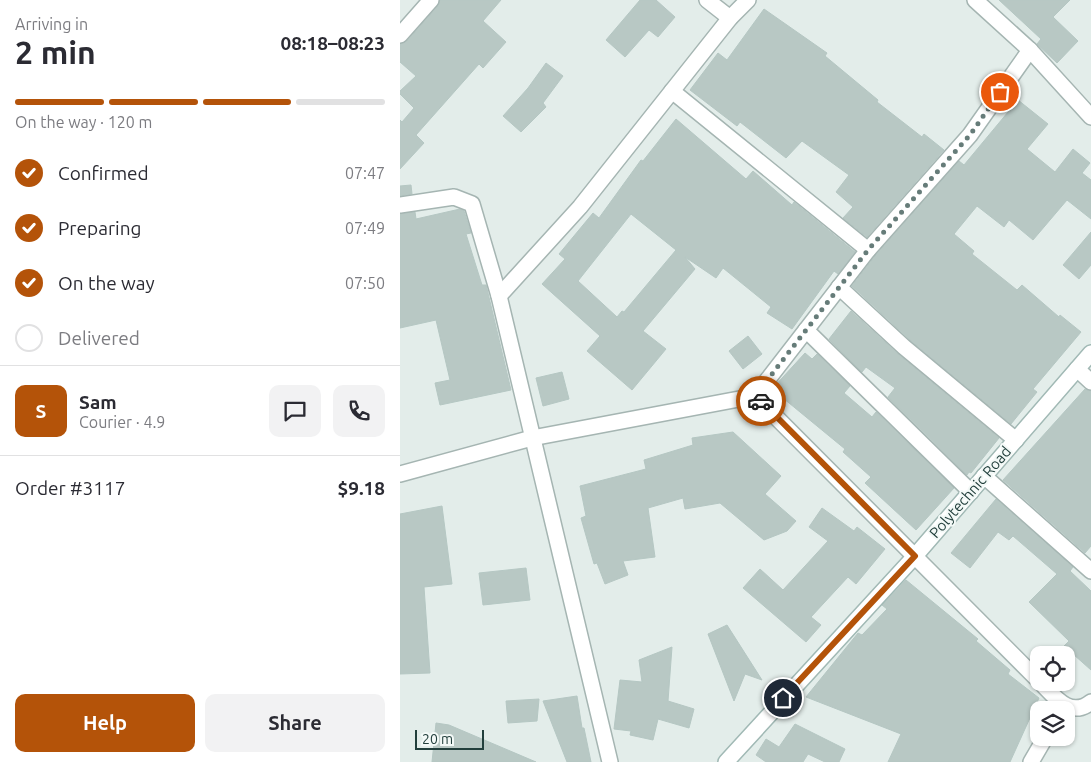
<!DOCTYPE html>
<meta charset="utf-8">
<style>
:root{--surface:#fff;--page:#f2f2f3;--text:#2b2b33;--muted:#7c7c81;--line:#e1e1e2;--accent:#b45309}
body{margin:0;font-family:Ubuntu,sans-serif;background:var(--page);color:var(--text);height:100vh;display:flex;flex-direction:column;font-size:19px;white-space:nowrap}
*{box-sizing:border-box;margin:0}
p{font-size:16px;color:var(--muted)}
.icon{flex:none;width:28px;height:28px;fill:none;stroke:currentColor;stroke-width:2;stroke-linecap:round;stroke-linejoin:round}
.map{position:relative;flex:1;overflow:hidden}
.side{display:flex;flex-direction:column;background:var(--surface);width:400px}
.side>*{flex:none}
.fabs{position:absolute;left:630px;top:646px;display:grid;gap:10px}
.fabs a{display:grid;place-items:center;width:45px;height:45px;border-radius:10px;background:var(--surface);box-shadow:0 1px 4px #0004;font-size:25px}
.scale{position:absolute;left:15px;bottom:12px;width:69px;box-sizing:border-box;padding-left:5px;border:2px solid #223f3c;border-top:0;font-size:14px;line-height:18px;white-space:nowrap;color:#223f3c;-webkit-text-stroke:4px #f3f9f7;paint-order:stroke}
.pin{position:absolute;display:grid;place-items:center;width:42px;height:42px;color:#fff;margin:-21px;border:2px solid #fff;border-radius:50%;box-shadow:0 1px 5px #0007}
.courier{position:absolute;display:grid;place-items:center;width:50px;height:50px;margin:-25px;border:4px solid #b45309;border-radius:50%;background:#fff;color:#222;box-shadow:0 1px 6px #0007}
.headline em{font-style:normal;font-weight:700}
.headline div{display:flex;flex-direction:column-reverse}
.headline{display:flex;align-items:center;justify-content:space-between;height:85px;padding:0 15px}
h1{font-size:32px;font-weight:700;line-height:38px}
.bar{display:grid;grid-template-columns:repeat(4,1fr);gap:8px 5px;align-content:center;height:60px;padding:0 15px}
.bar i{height:6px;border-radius:4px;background:var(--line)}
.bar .active{background:var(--accent)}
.bar p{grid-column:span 4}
.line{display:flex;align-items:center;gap:12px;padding:0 15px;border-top:1px solid var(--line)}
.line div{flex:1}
.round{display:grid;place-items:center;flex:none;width:52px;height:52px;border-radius:10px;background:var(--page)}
ol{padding:0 15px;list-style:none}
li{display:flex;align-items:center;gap:15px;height:55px}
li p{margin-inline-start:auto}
li .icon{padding:5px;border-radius:50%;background:var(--accent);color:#fff;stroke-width:4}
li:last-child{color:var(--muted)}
li i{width:28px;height:28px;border:2px solid var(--line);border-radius:50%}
.button{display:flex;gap:10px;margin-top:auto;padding:10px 15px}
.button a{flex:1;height:58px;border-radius:10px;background:var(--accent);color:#fff;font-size:20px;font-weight:700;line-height:58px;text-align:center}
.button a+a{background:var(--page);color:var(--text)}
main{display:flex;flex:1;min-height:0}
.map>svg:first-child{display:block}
.building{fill:#b8c8c4;stroke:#b5c7c3;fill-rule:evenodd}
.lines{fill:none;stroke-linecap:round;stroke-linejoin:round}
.street-casing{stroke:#a5b5b2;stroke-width:18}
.secondary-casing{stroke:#a1b9b5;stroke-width:18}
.street{stroke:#fff;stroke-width:15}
.secondary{stroke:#fff;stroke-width:15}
.done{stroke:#667c79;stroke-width:5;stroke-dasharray:0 9}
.route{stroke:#b45309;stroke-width:6}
.labels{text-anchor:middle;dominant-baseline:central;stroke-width:4;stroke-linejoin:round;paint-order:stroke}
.street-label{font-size:15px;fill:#223f3c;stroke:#f3f9f7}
</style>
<main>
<section class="side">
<div class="headline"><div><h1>2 min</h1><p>Arriving in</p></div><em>08:18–08:23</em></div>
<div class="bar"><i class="active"></i><i class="active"></i><i class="active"></i><i></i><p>On the way · 120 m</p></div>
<ol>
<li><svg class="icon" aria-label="check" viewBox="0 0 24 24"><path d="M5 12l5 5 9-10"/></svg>Confirmed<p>07:47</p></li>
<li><svg class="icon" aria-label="check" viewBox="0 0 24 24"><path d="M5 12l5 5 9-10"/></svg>Preparing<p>07:49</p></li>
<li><svg class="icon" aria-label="check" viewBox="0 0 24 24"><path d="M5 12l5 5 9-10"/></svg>On the way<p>07:50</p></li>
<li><i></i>Delivered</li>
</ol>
<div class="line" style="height:90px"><b class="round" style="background:var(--accent);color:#fff">S</b><div><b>Sam</b><p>Courier · 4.9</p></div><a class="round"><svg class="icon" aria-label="chat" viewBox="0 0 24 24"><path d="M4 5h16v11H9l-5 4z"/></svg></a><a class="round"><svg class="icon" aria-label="phone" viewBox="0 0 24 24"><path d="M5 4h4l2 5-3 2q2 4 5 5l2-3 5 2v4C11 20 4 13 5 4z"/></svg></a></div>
<div class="line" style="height:65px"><div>Order #3117</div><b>$9.18</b></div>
<div class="button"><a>Help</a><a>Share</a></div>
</section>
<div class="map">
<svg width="691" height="762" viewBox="0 0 691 762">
<rect width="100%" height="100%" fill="#e3edea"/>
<g class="building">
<path d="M40,0H101L83,21L106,42L83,68L79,64L16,135L24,143L0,169V120L2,122L14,108L0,94V91L16,76L0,62V44L7,41L38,6Z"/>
<path d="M240,0H256L275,17L258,37L249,30L225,57L206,40Z"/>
<path d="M599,0H670L653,17L678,41L657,63L637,44L641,39Z"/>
<path d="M364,9L427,53L425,56L478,100L477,102L522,137L524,134L544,150L467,237L443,218L453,207L436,192L449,175L402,141L386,158L340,122L337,126L290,90L318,53L327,60Z"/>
<path d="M146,63L163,76L143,103L146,107L121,132L103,116L128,88Z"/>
<path d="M618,100L648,124L627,149L655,172L673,149L690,163L682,173L691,180V219L667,200L633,240L609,220L604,227L577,206L554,234L574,251L572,254L617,290L622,285L659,317L660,315L681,332L633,389L637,392L611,424L510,340L452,286L475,256L559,161L564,165Z"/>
<path d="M276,119L346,179L353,171L392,205L394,202L455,252L438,274L434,271L392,329L367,313L371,307L323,268L316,278L285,257L295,269L243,331L266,349L232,390L187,351L200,336L142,284L165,259L159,254L193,213L199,218L241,160L243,161ZM231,214L276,250L224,312L222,311L217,317L178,281Z"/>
<path d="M11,185L12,194L0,196V186Z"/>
<path d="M60,209L64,211L71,233L66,234L82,285H86L88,293L111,390L40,405L35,383L50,380L36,320L0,328V214L15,212L16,219Z"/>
<path d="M691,232V265L679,279L663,265Z"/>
<path d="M451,311L498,354L599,438L571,473L569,472L567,475L488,397L495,388L466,367L462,372L429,339Z"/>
<path d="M348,336L362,354L343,369L329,351Z"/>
<path d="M405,353L412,359L417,354L450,386L444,393L472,417L476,412L554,488L516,530L465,483L471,477L443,452L445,449L372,389Z"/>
<path d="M162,372L169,399L143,406L136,378Z"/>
<path d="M685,389L691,391V546L685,553L603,480Z"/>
<path d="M333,432L381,476L365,494L396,521L387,531L364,540L320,503L285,509L283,498L248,508L255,557L223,561L228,575L205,584L197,563L194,564L181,518L186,516L180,486L246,469L244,460L293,445L292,438Z"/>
<path d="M596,499L673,567L670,571L691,591V670L664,646L669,641L629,602L657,574L613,536L609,540L598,532L570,568L551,553Z"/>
<path d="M42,506L52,584L24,587L30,673L0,674V514Z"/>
<path d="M422,508L454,531L457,527L485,549L456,584L448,577L411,617L421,625L406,642L343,588L360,569L383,590L428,541L409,527Z"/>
<path d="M126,568L130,600L83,605L79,573Z"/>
<path d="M506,580L578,639L576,641L610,670L608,674L639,698L610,762H488L501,734L406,697L458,633L462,635L487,609L482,605Z"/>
<path d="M327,625L362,680L345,674L334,701L308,634Z"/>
<path d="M272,647L268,701L294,709L289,728L258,719L253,740L230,735L231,731L214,729L220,680L242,682L239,660Z"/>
<path d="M177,696L182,728H184L191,762H167L143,701Z"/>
<path d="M139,699L137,721L108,723L106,701Z"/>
<path d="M36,723L49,725L136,762H32Z"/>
<path d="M395,724L445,749L439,762H425L408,754L403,762H366L356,755L366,739L379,747Z"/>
</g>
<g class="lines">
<g class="street-casing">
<g id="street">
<path d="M307,0L330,18"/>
<path d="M575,0L630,50L691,117"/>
<path d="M0,35L31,0"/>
<path d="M272,91L468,250"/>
<path d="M0,205L54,197L72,204L99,296L210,762"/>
<path d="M439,287L504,347L616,440"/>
<path d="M99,296L180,207L330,18L348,0"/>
<path d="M406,330L571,492"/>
<path d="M677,369L691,382"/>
<path d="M355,396L468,250L570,135L630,50"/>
<path d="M0,474L132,438L355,396L639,681"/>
<path d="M584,476L691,571"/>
<path d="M640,682C654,696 670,719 691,702"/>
<path d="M631,762L645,738"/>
</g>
</g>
<g class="secondary-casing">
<path id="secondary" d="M326,762L515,556L691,353"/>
</g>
<use href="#street" class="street"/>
<use href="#secondary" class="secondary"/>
</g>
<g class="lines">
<path class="done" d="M361,401L355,396L468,250L570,135L600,92"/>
<path class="route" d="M361,401L515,556L383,698"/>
</g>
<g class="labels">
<g class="street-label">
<text transform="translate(570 492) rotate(-49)">Polytechnic Road</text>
</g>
</g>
</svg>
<div class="fabs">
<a><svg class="icon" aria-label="locate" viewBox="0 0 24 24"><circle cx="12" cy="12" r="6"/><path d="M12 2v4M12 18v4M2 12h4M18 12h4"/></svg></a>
<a><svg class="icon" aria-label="layers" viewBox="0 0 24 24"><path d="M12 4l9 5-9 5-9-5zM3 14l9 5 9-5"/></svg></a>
</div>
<div class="scale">20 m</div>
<div class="pin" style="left:600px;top:92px;background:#ea580c"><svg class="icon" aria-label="bag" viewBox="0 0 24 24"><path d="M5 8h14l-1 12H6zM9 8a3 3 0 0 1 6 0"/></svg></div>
<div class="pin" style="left:383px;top:698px;background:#1f2937"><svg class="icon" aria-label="home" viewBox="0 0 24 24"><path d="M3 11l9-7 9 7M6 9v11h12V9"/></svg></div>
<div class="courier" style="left:361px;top:401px"><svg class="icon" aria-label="car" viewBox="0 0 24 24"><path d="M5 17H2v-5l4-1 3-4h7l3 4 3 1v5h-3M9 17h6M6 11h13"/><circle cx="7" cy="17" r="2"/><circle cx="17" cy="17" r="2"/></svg></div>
</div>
</main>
